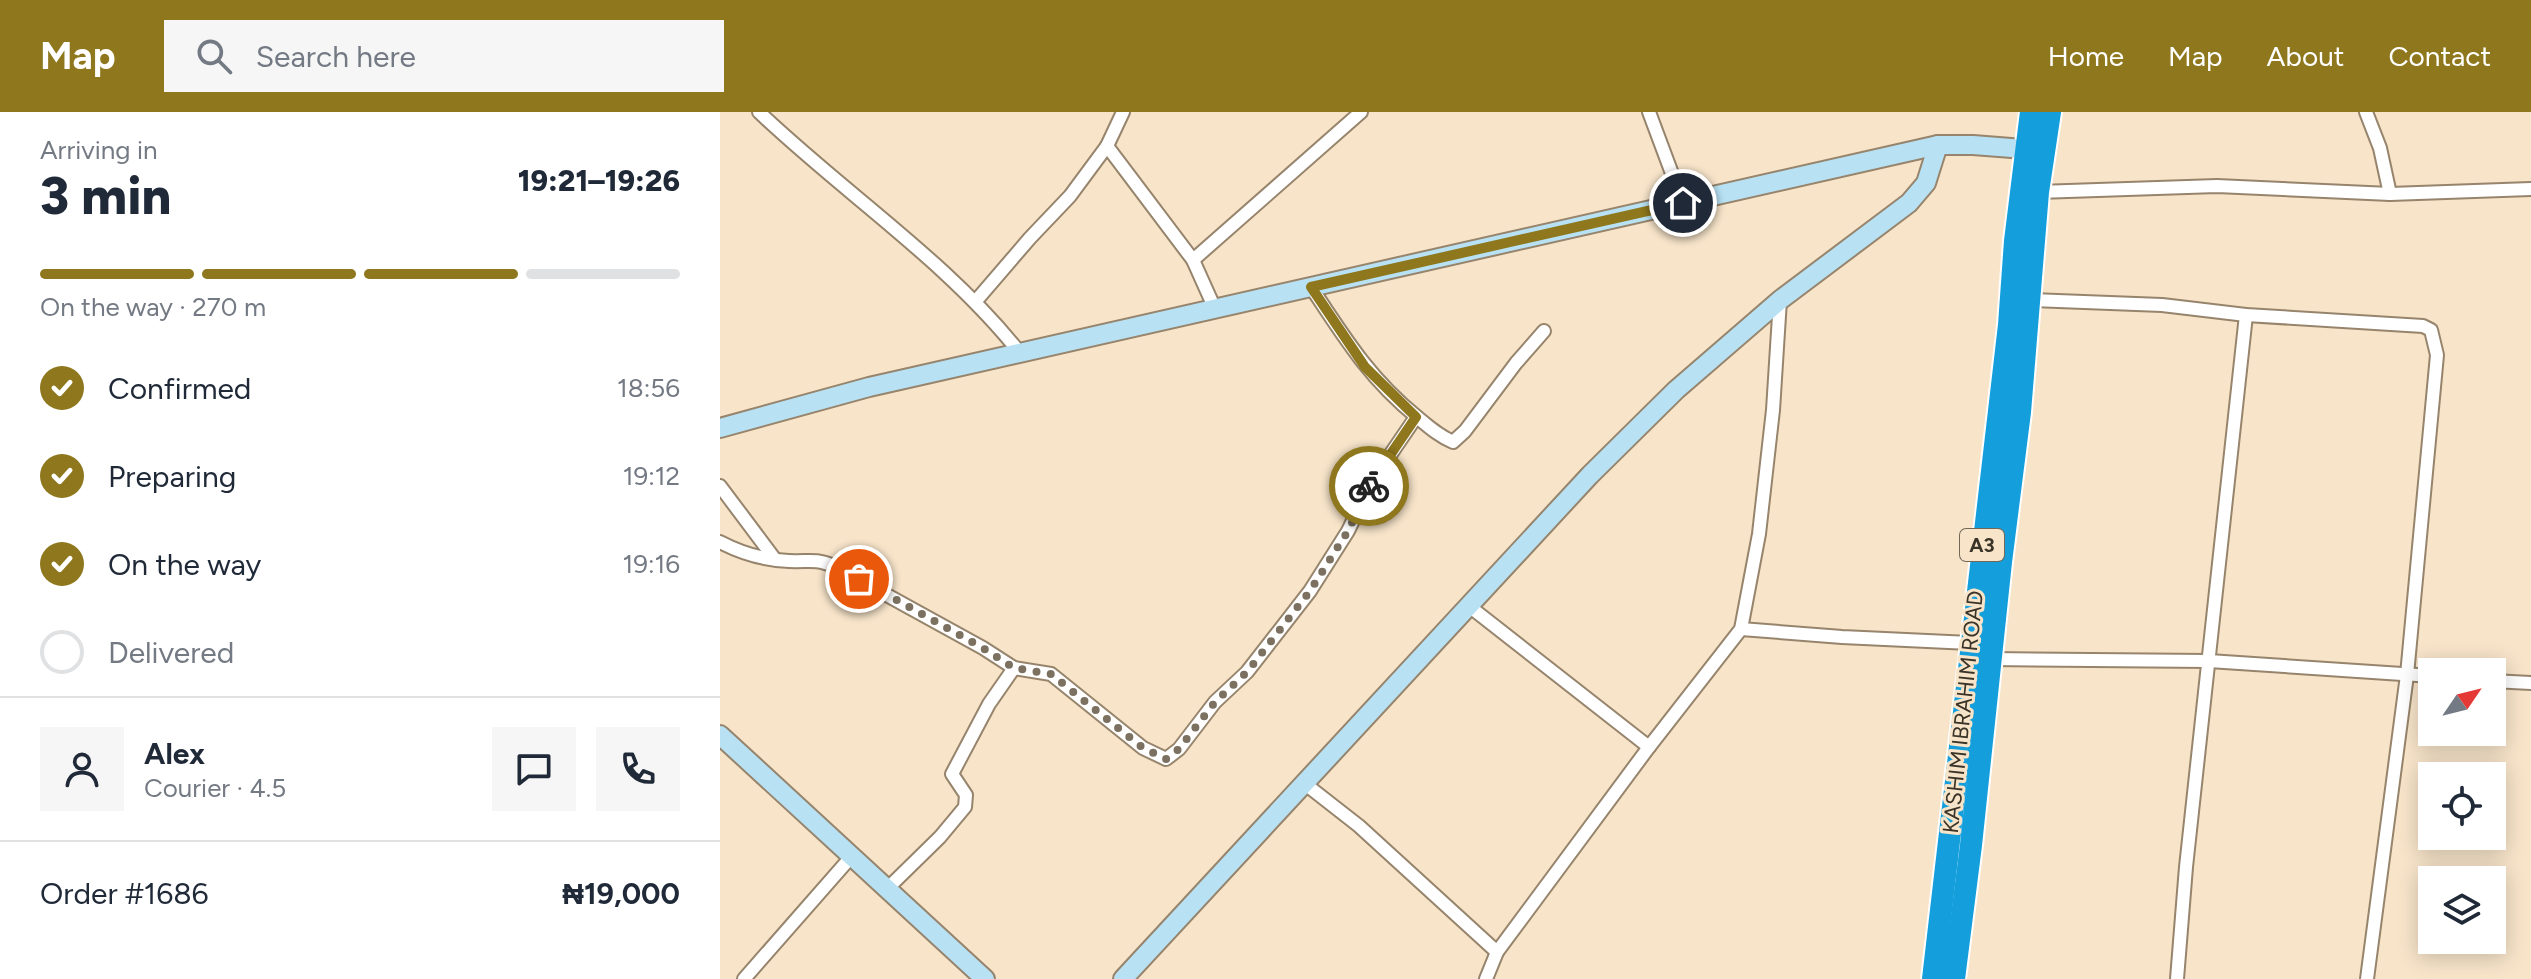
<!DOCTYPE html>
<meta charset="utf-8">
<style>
:root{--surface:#fff;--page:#f6f6f7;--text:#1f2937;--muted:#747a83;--line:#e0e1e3;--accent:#8e771c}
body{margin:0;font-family:Figtree,sans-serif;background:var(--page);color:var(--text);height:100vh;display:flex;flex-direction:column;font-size:30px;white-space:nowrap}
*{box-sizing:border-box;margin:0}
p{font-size:26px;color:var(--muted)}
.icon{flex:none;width:44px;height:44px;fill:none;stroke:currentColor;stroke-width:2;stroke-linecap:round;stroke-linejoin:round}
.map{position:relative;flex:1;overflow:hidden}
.side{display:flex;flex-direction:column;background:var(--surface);width:720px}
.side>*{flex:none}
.needle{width:52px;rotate:55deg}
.fabs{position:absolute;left:1698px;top:546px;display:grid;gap:16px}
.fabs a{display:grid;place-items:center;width:88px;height:88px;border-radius:0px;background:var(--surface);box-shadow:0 4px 20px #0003;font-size:40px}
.pin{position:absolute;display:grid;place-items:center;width:68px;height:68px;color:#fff;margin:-34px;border:4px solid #fff;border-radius:50%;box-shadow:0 2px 8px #0007}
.courier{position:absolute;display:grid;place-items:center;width:80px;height:80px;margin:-40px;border:6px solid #8e771c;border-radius:50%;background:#fff;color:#222;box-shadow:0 2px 10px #0007}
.headline em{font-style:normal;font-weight:800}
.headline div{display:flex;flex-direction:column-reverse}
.headline{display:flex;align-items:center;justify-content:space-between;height:136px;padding:0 40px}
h1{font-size:52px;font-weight:800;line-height:60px}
.bar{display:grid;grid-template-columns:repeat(4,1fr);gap:12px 8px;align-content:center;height:96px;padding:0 40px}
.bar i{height:10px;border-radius:6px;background:var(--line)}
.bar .active{background:var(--accent)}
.bar p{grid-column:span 4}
.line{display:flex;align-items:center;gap:20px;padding:0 40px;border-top:2px solid var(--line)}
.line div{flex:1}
.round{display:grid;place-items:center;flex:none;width:84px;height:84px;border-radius:0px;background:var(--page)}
ol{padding:0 40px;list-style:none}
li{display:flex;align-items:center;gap:24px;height:88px}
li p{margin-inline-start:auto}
li .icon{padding:8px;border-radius:50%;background:var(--accent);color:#fff;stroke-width:4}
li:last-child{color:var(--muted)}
li i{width:44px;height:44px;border:4px solid var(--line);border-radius:50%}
header{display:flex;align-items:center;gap:48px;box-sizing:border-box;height:112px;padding:0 40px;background:var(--accent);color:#fff}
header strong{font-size:38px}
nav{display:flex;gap:44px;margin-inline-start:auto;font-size:28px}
.search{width:560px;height:72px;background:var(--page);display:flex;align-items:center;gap:20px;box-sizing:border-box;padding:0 28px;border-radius:0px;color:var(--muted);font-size:30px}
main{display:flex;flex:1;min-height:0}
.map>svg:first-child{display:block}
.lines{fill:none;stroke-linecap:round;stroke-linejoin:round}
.street-casing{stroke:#96846c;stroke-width:16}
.secondary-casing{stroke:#96846c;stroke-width:22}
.highway-casing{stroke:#fff;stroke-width:26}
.street{stroke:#fff;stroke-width:12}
.secondary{stroke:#b8e2f4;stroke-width:18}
.highway{stroke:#149fdc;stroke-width:22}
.done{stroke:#7c7160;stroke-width:8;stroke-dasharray:0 14.4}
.route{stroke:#8e771c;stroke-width:10}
.labels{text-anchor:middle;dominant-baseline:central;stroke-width:6;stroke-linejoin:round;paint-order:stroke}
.shield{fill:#f7e4c9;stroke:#736858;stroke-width:2}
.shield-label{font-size:20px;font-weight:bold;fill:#3a3328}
.street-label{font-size:22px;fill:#3a3328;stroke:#f7e4c9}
</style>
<header>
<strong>Map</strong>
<div class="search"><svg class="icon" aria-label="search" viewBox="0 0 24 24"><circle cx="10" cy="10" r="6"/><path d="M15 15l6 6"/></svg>Search here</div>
<nav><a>Home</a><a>Map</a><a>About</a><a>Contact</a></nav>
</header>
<main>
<section class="side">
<div class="headline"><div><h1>3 min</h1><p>Arriving in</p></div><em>19:21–19:26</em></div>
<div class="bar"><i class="active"></i><i class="active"></i><i class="active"></i><i></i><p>On the way · 270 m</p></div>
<ol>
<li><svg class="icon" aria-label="check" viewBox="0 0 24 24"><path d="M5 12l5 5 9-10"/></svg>Confirmed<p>18:56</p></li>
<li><svg class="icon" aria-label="check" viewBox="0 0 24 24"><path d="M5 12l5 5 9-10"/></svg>Preparing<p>19:12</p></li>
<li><svg class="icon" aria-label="check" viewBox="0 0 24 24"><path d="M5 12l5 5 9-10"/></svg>On the way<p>19:16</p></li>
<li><i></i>Delivered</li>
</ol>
<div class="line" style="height:144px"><a class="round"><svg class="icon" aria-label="person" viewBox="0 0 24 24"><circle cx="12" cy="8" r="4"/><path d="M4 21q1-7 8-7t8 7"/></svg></a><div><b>Alex</b><p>Courier · 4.5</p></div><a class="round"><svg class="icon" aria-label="chat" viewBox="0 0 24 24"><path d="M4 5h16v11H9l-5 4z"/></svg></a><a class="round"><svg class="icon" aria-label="phone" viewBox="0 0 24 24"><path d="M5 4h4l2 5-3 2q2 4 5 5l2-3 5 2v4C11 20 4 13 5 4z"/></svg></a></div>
<div class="line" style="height:104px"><div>Order #1686</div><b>₦19,000</b></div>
</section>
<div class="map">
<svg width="1811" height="867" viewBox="0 0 1811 867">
<rect width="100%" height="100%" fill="#f7e4c9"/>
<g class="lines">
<g class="street-casing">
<g id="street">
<path d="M39,0C125,82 226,148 300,241"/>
<path d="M929,0L963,91"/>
<path d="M1646,0L1660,36L1670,82"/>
<path d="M387,34L473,148L495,197"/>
<path d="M1318,80L1497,74L1670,82L1811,77"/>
<path d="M473,148L641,0"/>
<path d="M591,175C624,225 649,266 697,305C709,315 719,324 733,330L745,319L796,251L824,219"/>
<path d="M1310,188L1442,193L1526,203L1703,214L1711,218L1717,243L1687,563L1647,867"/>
<path d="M255,190L310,126L350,84L387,34L403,0"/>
<path d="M0,374L54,446"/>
<path d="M0,430C21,441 45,448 69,449C90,450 93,446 114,454L263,536L294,556L331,562L423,636L446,647L459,637L495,590L527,560L590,479L628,419L651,371L696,305"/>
<path d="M749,494L929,635"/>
<path d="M1021,517L1122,525L1250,531"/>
<path d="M1270,547L1489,549L1712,564"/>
<path d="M1772,569L1811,571"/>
<path d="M584,671L639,714L777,840"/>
<path d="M168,776L220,725L245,695L246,683L232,662L269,592L294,556"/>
<path d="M24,867L131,745"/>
<path d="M766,867L777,840L929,635L1021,517L1039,422L1053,298L1060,188"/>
<path d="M1457,867L1466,755L1526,203"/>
</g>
</g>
<g class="secondary-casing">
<g id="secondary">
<path d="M0,316L149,275L1218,33H1253L1317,38"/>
<path d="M0,623C88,705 177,785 265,867"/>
<path d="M403,867L870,363L956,278L1060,188L1189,91L1206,71L1218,33"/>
</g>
</g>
<g class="highway-casing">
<g id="highway">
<path d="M1213,867L1289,213L1295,129L1311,0"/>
<path d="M1234,867L1251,733L1281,450L1300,300L1318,80L1330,0"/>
</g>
</g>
<use href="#street" class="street"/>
<use href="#secondary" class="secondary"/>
<use href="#highway" class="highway"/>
</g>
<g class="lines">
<path class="done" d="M139,467L263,536L294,556L331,562L423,636L446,647L459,637L495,590L527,560L590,479L628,419L649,374"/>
<path class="route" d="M649,374L696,305L645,255L591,175L963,91"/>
</g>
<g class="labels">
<rect class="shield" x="1240" y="417" width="44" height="32" rx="6"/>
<g class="shield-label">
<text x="1262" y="433">A3</text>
</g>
<g class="street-label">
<text transform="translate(1243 600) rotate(-84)">KASHIM IBRAHIM ROAD</text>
</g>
</g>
</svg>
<div class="fabs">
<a><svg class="needle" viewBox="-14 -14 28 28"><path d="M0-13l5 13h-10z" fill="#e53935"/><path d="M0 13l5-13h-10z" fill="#747a83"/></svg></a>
<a><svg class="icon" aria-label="locate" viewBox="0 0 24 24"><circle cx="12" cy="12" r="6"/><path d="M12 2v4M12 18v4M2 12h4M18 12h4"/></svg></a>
<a><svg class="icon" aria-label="layers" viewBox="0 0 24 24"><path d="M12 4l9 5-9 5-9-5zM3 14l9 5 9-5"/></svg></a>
</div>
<div class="pin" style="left:139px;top:467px;background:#ea580c"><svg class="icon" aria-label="bag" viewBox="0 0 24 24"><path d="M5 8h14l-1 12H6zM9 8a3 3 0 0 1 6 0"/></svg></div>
<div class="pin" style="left:963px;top:91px;background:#1f2937"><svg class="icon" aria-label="home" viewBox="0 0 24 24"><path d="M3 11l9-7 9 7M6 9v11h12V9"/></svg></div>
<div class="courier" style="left:649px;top:374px"><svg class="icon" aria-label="bike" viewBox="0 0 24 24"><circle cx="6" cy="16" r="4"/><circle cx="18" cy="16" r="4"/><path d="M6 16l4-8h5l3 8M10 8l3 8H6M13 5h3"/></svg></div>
</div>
</main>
